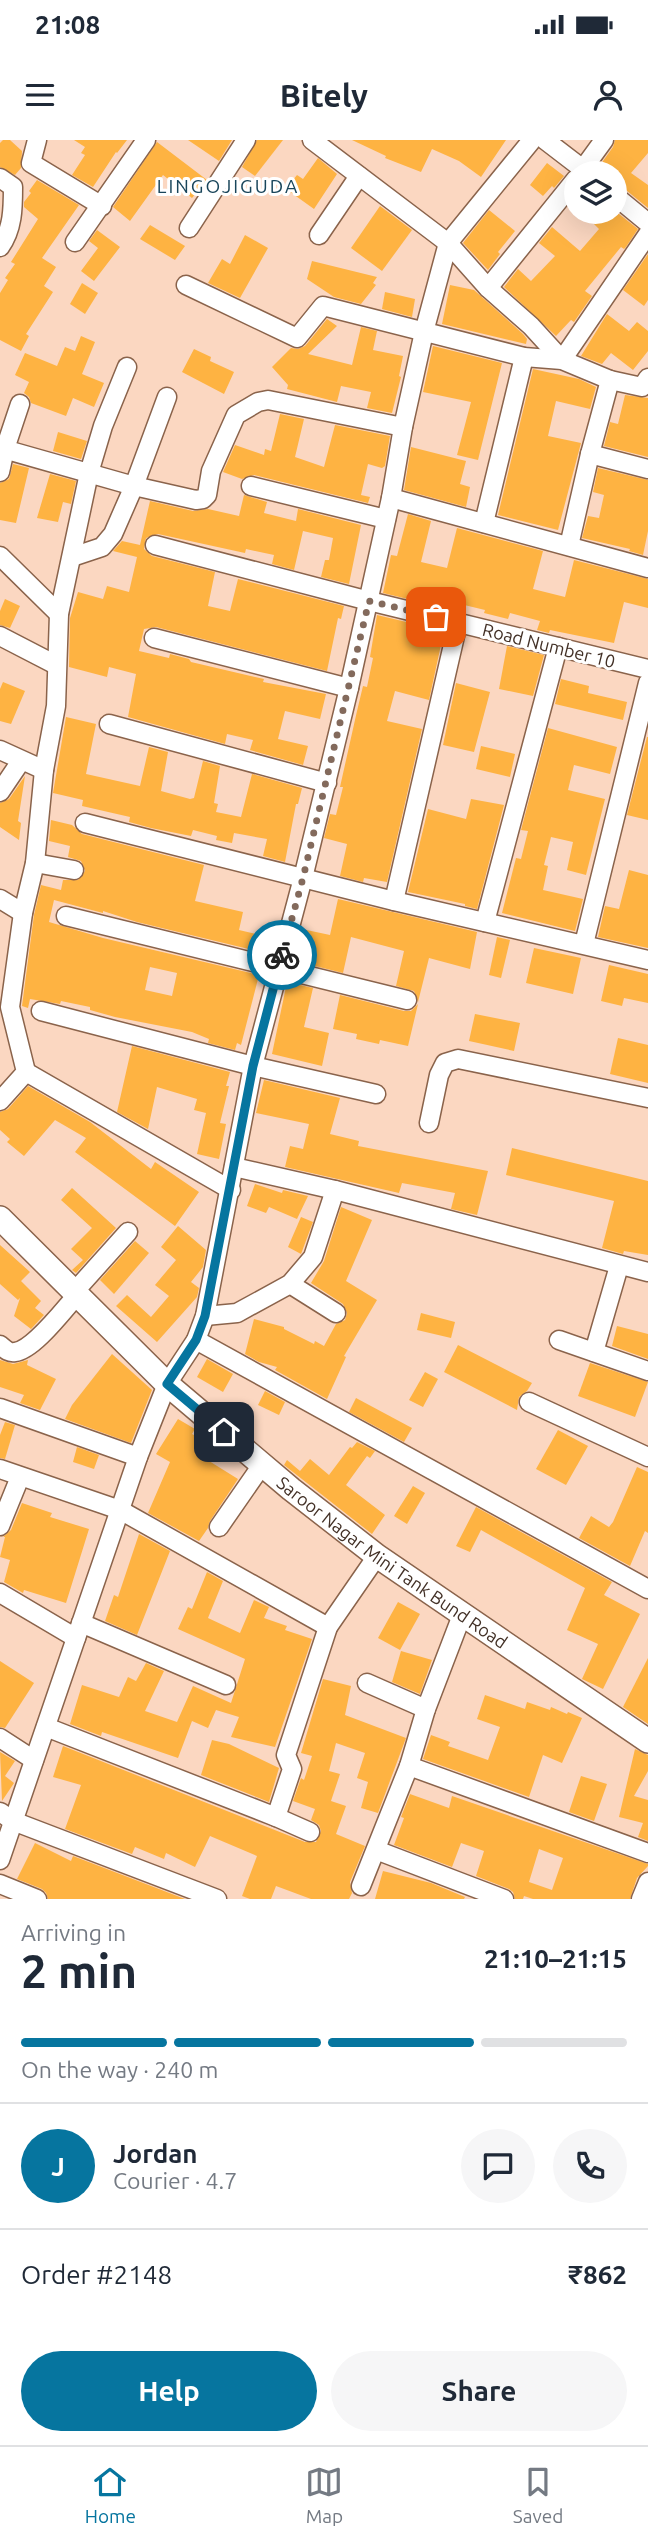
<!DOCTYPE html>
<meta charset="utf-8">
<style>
:root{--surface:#fff;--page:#f6f6f7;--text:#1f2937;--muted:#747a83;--line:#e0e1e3;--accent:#06759f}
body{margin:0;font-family:Ubuntu,sans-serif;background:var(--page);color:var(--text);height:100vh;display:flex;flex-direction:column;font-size:26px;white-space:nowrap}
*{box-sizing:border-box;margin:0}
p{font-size:23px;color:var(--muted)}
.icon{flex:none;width:38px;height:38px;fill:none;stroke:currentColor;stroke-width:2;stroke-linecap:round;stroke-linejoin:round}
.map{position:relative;height:1759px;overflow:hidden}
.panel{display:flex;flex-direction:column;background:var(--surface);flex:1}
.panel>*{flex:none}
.buttons{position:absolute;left:564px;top:21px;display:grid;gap:14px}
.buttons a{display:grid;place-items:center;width:63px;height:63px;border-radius:50%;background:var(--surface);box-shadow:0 7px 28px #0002;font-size:35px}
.pin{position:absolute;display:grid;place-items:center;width:60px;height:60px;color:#fff;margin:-30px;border-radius:14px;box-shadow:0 4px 10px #0006}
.courier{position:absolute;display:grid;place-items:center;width:70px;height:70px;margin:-35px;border:5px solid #06759f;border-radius:50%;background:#fff;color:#222;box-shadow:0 2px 9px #0007}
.headline em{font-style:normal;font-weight:700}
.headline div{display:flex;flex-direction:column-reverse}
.headline{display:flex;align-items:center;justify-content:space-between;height:119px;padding:0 21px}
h1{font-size:46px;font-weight:700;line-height:52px}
.bar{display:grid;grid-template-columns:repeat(4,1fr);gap:10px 7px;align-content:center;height:84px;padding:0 21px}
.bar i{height:9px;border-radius:5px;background:var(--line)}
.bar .current{background:var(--accent)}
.bar p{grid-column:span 4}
.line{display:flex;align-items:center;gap:18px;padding:0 21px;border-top:2px solid var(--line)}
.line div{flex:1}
.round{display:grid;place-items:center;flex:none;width:74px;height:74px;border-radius:37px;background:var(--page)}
.button{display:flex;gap:14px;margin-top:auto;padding:14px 21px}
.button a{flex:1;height:80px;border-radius:42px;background:var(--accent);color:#fff;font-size:28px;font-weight:700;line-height:80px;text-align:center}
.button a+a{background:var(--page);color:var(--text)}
.status{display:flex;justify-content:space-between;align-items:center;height:49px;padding:0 35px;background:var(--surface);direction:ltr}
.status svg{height:19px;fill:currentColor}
header{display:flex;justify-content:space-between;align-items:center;height:91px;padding:0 21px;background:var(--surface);font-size:32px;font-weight:700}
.dock{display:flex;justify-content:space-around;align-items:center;height:98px;border-top:2px solid var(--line);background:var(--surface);font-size:19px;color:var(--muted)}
.dock a{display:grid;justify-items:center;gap:4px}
.dock .current{color:var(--accent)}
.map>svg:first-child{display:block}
.building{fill:#feb342;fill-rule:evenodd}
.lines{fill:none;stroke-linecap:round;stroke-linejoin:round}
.minor-casing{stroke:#8a634b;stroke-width:21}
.major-casing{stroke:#8a634b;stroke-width:26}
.minor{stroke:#fff;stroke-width:18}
.major{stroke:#fff;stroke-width:23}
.done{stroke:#836a5c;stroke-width:7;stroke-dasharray:0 12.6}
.route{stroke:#06759f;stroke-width:9}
.labels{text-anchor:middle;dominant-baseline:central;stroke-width:6;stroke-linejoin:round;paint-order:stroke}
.street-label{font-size:18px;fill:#423026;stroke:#fff}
.neighbourhood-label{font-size:19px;letter-spacing:2px;fill:#19455a;stroke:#fff}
</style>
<div class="status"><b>21:08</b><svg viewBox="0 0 49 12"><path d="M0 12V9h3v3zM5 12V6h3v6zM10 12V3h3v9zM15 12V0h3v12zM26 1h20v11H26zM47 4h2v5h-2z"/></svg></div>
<header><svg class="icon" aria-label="menu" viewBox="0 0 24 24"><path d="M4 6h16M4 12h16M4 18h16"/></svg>Bitely<svg class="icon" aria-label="person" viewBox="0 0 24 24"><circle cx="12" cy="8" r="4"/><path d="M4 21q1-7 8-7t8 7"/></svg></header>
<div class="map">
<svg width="648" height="1759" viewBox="0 0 648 1759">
<rect width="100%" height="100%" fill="#fbd7c1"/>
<g class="building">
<path d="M3,0H10L22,11L21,28L15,35L0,27V3Z"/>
<path d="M74,0H127L117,13L116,12L93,47L72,35L85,15L81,13L85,7Z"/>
<path d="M188,0H232L219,21Z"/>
<path d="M257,0H283L255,36L242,27Z"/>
<path d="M352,0H506L481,37L459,21L432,9L421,32L385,18L386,16Z"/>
<path d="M615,0H648V13L631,33L648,45V68L621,46L614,44V33H599L598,28L613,7Z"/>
<path d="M157,2L207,40L192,58L163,35L130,81L113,67Z"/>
<path d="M318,18L337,34L314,69L286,49L297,35L303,39Z"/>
<path d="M547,23L564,36L554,48L552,46L543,56L530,45Z"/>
<path d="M37,40L79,65L42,118L56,127L44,146L53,152L26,194L29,196L21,211L0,200V153L8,140L5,138L15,124L11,122L38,79L24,67V62L31,53L29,51Z"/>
<path d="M380,66L412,90L382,131L351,108Z"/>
<path d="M489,70L515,91L498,112L500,114L488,130L463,103Z"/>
<path d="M614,70L638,89L626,107L624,109L621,107L585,151L592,156L574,182L571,180L556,196L504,147L518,129L531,141L555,116L539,103L552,87L580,111L599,89L594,84L596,82L584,72H614Z"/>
<path d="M150,85L185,106L175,120L140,99Z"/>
<path d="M97,90L120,107L94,141L81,131L98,108L89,101Z"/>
<path d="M245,95L268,108L240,158L208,143L222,119L230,124Z"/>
<path d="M648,114V160L644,166L623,150Z"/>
<path d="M312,121L377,137L373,143L376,145L361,164L334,157L307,139Z"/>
<path d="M82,143L98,153L85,174L70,164Z"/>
<path d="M450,145L474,150L523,194L527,199L526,204L442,184Z"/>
<path d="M385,152L415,159L412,177L382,169Z"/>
<path d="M607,174L629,191L637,182L648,191V211L633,230L611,213L602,224L581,216Z"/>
<path d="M327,179L337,186L308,214L352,225L361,187L377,191L373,210L403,216L399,236L401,237L392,273L367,268L371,252L341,246L337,262L287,249L288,245L272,227L291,208L298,209L305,206Z"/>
<path d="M81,196L95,202L82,234L104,243L94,267L73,258L66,276L31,263L29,257L24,253L29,242L15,235L25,213L57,226L65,207L75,211Z"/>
<path d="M433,206L502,223L478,320L457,315L471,262L423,252Z"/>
<path d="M194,209L211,217L210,221L234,232L224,254L182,232Z"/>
<path d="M533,229L579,239L596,247L590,269L556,261L548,296L581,303L558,390L498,375Z"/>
<path d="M625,255L648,258V317L604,306L610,282L618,284Z"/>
<path d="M280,274L304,279L295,317L324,327L335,285L390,296L385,326L382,328L368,324L361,355L370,357L368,363L254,335L242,339L223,332L235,305L264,315L265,309L271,311Z"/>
<path d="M58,292L87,301L81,319L53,311Z"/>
<path d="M411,307L466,321L460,344L470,347L466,367L404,350Z"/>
<path d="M13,324L29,328L16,383L0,380V343L9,339Z"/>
<path d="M598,328L648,340V391L643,415L629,411L630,409L582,398L588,376L599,378L604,355L593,352Z"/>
<path d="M50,334L76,341L71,364L63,362L58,382L37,378Z"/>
<path d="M244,355L267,362L264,373L296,381L298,369L361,385L349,444L321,437L325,420H329L333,398L303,391L294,430L272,424L274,415L246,409L245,413L158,394L146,398L144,409L152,416L215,432L208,466L230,471L238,439L344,466L341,479L338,478L327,531L156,487L144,489L139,511L169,518L170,514L189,519L191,522L264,539L263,542L326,554L320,579L285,571L278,599L308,606L303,625L250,610L253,600L227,594L225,604L128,577L136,534L109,527L107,537L69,527L70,478L78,452L103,459L107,446L129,452L137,417L113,411L122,401L140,405L150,361L193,371L208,369L239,376Z"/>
<path d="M408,374L431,381L421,422L447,428L457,388L543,411L533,449L565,457L574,420L648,439V468L624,462L614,503L550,490L549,493L537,490L540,481L510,473L508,479L484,473L485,470L456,463L453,470L383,453L391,415L397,416Z"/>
<path d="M5,459L20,466L10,488L0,485V471Z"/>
<path d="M377,475L444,491L429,560L395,551L387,581L422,589L387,742L364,738L363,742L340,736L347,704L324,698L330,674L336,675L343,647H340L357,571L363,546L367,547L373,518L370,517Z"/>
<path d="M507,506L544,515L533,556L499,549Z"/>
<path d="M561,539L589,546L588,553L627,562L623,580L555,564Z"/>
<path d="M3,542L25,551L11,584L0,581V549Z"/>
<path d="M456,543L490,552L474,612L443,605Z"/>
<path d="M66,577L96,584L86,634L140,646L149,607L168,612L161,651L190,659L194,658L203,621L220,626L214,663L218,664L216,672L241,677L252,634L302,648L298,664H296L285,722L263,716L267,699L234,693L232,703L216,700L217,696L193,690L191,696L151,688L129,682L130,677L82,666L83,660L53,653Z"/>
<path d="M548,588L617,607L610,634L574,625L568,650L605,659L586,735L567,730L573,702L551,697L544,725L548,726L543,750L583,759L575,791L502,773L516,718L521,719L528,691L521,690Z"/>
<path d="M647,597H648V680L627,675Z"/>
<path d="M481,606L515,614L510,637L476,629Z"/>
<path d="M25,636L18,681L21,683L19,700L0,687V663L9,659Z"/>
<path d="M471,659L504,665L477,769L465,766V764L408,752L428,669L466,679Z"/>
<path d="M51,680L72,685L82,694L204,725L195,761L243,772L239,790L265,796L261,812L137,782L103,771V773L54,760L49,782L103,798L259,835L241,905L237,903L235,910L208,903L209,899L192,892L115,877L90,870V867L61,861L60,864L30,859L28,868L22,866L34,775L41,745L61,750L63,740H78L85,731L81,721L68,717L70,706L49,701ZM150,827L177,833L172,856L145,850Z"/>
<path d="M629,730L648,735V808L598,797L605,766L619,769Z"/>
<path d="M338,759L477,792L470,829L429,818L418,862L414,851L396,846L404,811L351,797L343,833L295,821L302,789L330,795Z"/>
<path d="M497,797L510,800L501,838L489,835Z"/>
<path d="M534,808L581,818L573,854L526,843Z"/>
<path d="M609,825L648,834V863L624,858L622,866L601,861Z"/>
<path d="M287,842L313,848L304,887L329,893L322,926L272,914Z"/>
<path d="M340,855L404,871H411L418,864L408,906L380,900L379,904L356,899L357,894L333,889Z"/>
<path d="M475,874L520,883L514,911L469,901Z"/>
<path d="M618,898L648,905V943L610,934Z"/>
<path d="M132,906L230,932L226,946H229L220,983L226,984L219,1019L197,1014L206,973L194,970L197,959L157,947L148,989L117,972Z"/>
<path d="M264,940L340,958L330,994L359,1001L358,1006L488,1031L477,1075L451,1069L455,1053L402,1043L399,1053L285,1027L290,1006L303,1009L309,984L256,973Z"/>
<path d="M28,946L90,982L151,1029L155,1022L199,1052L175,1086L75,1012L86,998L55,980L24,1016L7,1002L10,999L0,990V972L8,969Z"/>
<path d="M512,1008L648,1041V1115L624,1111L623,1114L602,1108L614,1061L506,1035Z"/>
<path d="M255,1044L282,1053L283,1050L308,1056L297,1079L269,1067L266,1073L247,1066Z"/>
<path d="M72,1048L116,1088L76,1133L72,1130L83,1120L71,1109L92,1088L61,1060Z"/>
<path d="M341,1067L372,1080L346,1141L377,1160L344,1216L346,1217L327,1259L275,1230L277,1227L259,1222L245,1214L254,1179L284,1187V1189L314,1204L315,1201L324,1206L336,1184L345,1180L347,1173L343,1164L311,1143L324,1121Z"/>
<path d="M301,1077L313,1082L301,1114L288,1107Z"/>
<path d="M178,1086L206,1110L203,1127L191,1142L199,1148L197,1157L157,1202L116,1166L127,1155L151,1177L169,1156L155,1145L176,1120L161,1107Z"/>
<path d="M135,1101L149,1113L114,1154L100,1140Z"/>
<path d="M0,1105L30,1132L21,1141L41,1161L35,1168L44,1175L31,1189L14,1176L20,1158L18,1160L0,1144Z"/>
<path d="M421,1173L455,1182L451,1198L417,1190Z"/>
<path d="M617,1186L648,1194V1219L612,1206Z"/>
<path d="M458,1205L532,1243L527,1251L519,1257L517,1270L444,1232Z"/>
<path d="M112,1214L152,1250L131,1303L65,1279L72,1265Z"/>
<path d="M207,1219L233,1234L223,1252L197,1237Z"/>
<path d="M0,1220L13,1224L28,1220L27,1225L56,1239L40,1270L20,1263L24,1255L0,1247Z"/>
<path d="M590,1223L648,1242L635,1277L578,1256Z"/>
<path d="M425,1232L438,1239L423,1267L409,1260Z"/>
<path d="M265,1251L285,1262L279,1275L258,1265Z"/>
<path d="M356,1258L412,1288L404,1302L349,1272Z"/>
<path d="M178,1279L195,1289L192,1294L209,1303L201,1316L238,1339L210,1381L208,1388L199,1401L148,1373L170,1322L156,1314Z"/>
<path d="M5,1282L15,1285L5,1319L0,1318V1295Z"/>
<path d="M558,1290L588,1306L566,1345L536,1329Z"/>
<path d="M357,1302L375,1311L370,1318L367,1316L346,1345L385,1375L372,1394L284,1325L287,1320L300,1331L310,1319L329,1335L350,1307L352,1308Z"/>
<path d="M77,1307L99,1315L94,1329L73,1322Z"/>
<path d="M637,1327L648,1332V1393L645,1391L630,1426L579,1398L591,1376L609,1387L613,1382Z"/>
<path d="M413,1346L425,1353L407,1384L394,1376Z"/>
<path d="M22,1363L52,1373L50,1377L89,1389L66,1463L24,1450L23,1453L4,1442L10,1420L0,1417L5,1397H3L11,1390Z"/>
<path d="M476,1367L612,1442L604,1455L640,1474L603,1549L582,1539L598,1504L567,1490L585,1448L481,1390L470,1412L456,1406Z"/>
<path d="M139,1394L170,1411L137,1495L105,1481L114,1455L118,1457Z"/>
<path d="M207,1432L223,1441L208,1478L240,1493L254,1460L269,1467L264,1478L287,1486L285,1490L312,1499L275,1607L231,1597L239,1577L216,1570L208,1588L192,1581L178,1618L105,1593L102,1592L101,1596L70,1584L82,1545L119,1557L128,1537L136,1541L146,1523L164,1531L145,1571L177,1582L193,1546L231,1563L245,1519L178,1489L188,1467L192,1469Z"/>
<path d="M398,1462L420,1474L400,1510L378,1498Z"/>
<path d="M401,1511L432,1520L420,1554L392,1542Z"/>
<path d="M648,1518V1584L623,1567Z"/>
<path d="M0,1521L34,1543L5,1588L0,1587Z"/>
<path d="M323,1539L351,1546L345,1575L406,1598L378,1673L361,1668L368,1642L357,1638L365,1613L336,1603L329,1631L340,1634L331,1661L346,1666L336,1694L365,1706L350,1742L352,1753L349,1759H311L276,1746L271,1759H250L242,1756L257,1716L210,1696L195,1727L166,1713L164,1719L135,1707L132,1714L65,1689L81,1645L53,1637L63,1606L305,1702H316L321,1691L319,1685L311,1680L315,1669L293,1661L301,1638L304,1640L312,1616L301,1613Z"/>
<path d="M485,1555L525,1569L527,1562L550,1570L551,1567L567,1574L568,1572L582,1578L562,1623L543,1615L529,1657L423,1619L431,1595L450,1602L448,1606L488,1620L500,1587L477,1579Z"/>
<path d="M212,1600L229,1604L279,1628L269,1662L201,1635Z"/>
<path d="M635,1609L648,1615V1631L634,1656L648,1660V1701L638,1697L643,1683L619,1677Z"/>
<path d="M0,1612L15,1621L5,1636L14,1643L2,1661Z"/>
<path d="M581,1636L607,1644L594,1681L569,1672Z"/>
<path d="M410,1654L449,1668L452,1656L648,1724V1726L637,1738L630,1759H533L524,1756L523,1759H515L513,1752L509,1749L476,1736L484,1711L461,1703L452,1727L394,1705L404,1678L401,1677ZM539,1709L563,1718L552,1750L529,1742Z"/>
<path d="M35,1703L71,1721L73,1716L185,1759H48L46,1753L42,1749L17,1739Z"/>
<path d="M383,1731L431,1743L465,1757L464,1759H375Z"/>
</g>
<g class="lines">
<g class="minor-casing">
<g id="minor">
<path d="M37,0L31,23L102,66"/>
<path d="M312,0L448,103L488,148L531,186L562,220L648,94"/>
<path d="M545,0L588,33"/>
<path d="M580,33L604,0"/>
<path d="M0,38L13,47C13,68 13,89 0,107"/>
<path d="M614,55L648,83"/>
<path d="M189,88L246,0"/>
<path d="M319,95L359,36"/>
<path d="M75,102L146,0"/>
<path d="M186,145L297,198L323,166L524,217L562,220L610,240L642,247L648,238"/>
<path d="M488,148L576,39"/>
<path d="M0,308L134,346L196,360L203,359L207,355L211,331L236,275L258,262L268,260L403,287"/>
<path d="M590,314L648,329"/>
<path d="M0,332L5,309L20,264"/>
<path d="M251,346L386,379"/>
<path d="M391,358L648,428"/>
<path d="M484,383L524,217"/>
<path d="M155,405L369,461L648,529"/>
<path d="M569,406L590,314L610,240"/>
<path d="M0,416L59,474"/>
<path d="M72,417L102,407L113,394L134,346L167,257"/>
<path d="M0,496L56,525"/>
<path d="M154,498L349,548"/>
<path d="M109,584L327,643"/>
<path d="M0,610L44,630"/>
<path d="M0,652L21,621"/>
<path d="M85,683L394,761L648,820"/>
<path d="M35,723L74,730"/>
<path d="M0,759L23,773"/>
<path d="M394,761L458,483"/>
<path d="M66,776L407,860"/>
<path d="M485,782L558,507"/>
<path d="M584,804L648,543"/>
<path d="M41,871L253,926L376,954"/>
<path d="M26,932L231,1050"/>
<path d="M0,961L26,932L10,867L23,773L35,723L44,630L56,566L59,474L89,333L103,286L127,227"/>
<path d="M429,983L439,935L445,923L458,919L648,958"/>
<path d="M234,1027L335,1050L648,1132"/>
<path d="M290,1144L336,1173"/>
<path d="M75,1151L128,1092"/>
<path d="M205,1176L237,1173L290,1144L313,1117L335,1050"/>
<path d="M196,1200L648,1449"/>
<path d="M559,1200L648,1231"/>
<path d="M0,1205C5,1209 8,1213 15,1212C34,1210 65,1168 78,1154"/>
<path d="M594,1212L619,1126"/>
<path d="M529,1262L648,1317"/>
<path d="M0,1268L138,1317"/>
<path d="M0,1329L120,1370L328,1487"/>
<path d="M0,1386L20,1337"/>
<path d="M219,1387L262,1325"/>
<path d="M0,1453L76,1498"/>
<path d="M81,1483L226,1545"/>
<path d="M367,1543L426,1569"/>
<path d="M46,1587L276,1677L310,1692"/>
<path d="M0,1598L34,1620"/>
<path d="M409,1626L648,1713"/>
<path d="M0,1672L13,1681L217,1759"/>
<path d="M276,1677L292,1629L286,1615L328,1487L377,1416"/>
<path d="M376,1710L504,1759"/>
<path d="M0,1720L138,1317L167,1244L196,1200L205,1176L253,926L303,738L349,548L391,358L403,287L424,192L448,103L532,0"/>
<path d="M0,1744L37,1759"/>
<path d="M361,1746L409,1626L426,1569L462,1475"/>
<path d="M641,1759L648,1742"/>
</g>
</g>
<g class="major-casing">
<g id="major">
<path id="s1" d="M0,1078L167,1244L291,1349L377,1416L648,1601"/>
</g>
</g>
<use href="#minor" class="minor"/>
<use href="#major" class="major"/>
</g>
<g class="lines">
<path class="done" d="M282,815L303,738L369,461L436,477"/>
<path class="route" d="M224,1292L167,1244L196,1200L205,1176L253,926L282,815"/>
</g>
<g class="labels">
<g class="street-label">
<text transform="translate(549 505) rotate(14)">Road Number 10</text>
<text stroke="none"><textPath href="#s1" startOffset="523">Saroor Nagar Mini Tank Bund Road</textPath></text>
</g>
<g class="neighbourhood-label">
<text x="228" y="46">LINGOJIGUDA</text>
</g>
</g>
</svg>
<div class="buttons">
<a><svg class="icon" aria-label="layers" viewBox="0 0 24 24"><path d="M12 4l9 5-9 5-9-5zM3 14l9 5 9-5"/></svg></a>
</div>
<div class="pin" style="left:436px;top:477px;background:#ea580c"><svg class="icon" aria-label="bag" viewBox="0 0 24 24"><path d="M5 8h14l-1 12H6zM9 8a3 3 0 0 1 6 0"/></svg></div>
<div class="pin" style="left:224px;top:1292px;background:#1f2937"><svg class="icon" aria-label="home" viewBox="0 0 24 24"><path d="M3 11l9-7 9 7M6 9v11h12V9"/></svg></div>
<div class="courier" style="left:282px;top:815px"><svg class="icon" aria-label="bike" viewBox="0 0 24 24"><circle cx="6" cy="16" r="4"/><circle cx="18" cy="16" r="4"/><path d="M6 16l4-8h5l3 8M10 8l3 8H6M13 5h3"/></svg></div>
</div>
<section class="panel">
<div class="headline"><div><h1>2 min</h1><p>Arriving in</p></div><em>21:10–21:15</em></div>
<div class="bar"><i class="current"></i><i class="current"></i><i class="current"></i><i></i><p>On the way · 240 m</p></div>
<div class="line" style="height:126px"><b class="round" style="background:var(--accent);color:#fff">J</b><div><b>Jordan</b><p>Courier · 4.7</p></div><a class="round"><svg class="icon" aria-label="chat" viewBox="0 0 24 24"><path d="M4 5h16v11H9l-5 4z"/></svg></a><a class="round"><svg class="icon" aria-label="phone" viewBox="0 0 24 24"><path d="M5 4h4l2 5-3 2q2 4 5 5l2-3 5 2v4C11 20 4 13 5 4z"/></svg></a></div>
<div class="line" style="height:91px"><div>Order #2148</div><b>₹862</b></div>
<div class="button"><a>Help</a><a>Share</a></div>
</section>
<nav class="dock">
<a class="current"><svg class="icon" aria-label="home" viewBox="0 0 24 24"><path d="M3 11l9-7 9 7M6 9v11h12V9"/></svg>Home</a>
<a><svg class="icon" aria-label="map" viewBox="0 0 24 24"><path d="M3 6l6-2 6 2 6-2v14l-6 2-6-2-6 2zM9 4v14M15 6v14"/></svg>Map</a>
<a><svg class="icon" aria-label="saved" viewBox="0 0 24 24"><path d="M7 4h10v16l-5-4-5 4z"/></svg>Saved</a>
</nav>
